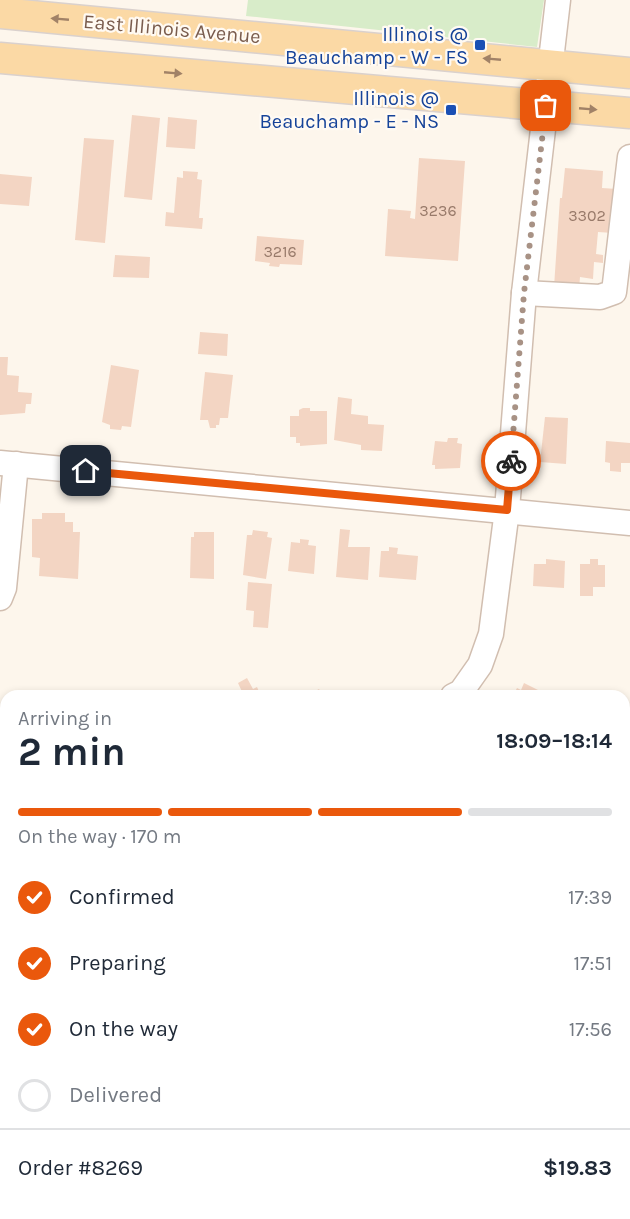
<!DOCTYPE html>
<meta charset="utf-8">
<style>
:root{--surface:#fff;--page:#f6f6f7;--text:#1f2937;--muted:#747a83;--line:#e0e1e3;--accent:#ea580c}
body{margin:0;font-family:Karla,sans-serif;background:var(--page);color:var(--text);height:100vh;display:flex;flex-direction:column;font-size:22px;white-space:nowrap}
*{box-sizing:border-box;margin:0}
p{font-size:20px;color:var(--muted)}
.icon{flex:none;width:33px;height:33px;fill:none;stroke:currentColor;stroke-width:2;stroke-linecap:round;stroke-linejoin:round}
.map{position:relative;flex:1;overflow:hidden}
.drawer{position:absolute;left:0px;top:690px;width:630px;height:530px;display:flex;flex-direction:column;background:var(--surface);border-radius:18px 18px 0 0;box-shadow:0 3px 9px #0003}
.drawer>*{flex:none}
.pin{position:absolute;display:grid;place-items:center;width:51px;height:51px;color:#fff;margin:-26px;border-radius:12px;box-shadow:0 3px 9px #0006}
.courier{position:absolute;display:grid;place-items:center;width:60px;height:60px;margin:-30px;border:4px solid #ea580c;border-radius:50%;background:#fff;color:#222;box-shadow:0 2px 8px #0007}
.head em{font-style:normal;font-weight:700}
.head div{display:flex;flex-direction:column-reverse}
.head{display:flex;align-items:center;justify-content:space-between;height:102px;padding:0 18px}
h1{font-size:39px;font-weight:700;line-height:45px}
.bar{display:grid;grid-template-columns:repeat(4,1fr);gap:9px 6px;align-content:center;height:72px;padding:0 18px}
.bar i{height:8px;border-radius:4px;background:var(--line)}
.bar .active{background:var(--accent)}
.bar p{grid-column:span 4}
.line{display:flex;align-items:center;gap:15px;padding:0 18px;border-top:2px solid var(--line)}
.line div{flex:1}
ol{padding:0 18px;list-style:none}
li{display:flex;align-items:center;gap:18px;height:66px}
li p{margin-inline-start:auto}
li .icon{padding:6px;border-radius:50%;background:var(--accent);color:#fff;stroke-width:4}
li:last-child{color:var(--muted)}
li i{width:33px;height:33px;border:3px solid var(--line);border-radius:50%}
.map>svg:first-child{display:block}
.grass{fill:#d8ecc9}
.building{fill:#f3d5c3}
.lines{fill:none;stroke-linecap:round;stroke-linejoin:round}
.minor-casing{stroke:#d1beb0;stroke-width:27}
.major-casing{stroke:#dad1cd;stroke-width:33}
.minor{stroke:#fff;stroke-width:24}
.major{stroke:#fbd9a5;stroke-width:30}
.oneway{fill:#a18267}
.done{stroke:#a89285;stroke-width:6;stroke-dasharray:0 10.8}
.route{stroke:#ea580c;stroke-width:8}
.transit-dot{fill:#1a4fb4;stroke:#fffaf3;stroke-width:2}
.labels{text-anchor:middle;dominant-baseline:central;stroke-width:4.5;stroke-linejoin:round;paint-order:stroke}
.number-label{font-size:16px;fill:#987a6a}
.street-label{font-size:20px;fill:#7a5c4d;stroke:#fffaf3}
.transit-label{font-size:20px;fill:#164399;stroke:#fffaf3;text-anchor:end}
</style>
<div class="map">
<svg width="630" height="1219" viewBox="0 0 630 1219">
<rect width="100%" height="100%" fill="#fdf6ec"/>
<path class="grass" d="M248,0H544L537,47L246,16Z"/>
<g class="building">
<path d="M132,115L160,118L152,200L124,197Z"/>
<path d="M168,117L197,120L195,149L166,147Z"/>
<path d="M84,138L114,140L105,243L75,240Z"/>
<path d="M419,158L465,161L458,261L385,256L388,209L411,211L410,218L415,219Z"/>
<path d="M565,168L603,171L602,188L617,189L613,233L598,232L596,254L603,255V263L594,262L593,279L580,277L579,289L554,287L560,198H562Z"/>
<path d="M183,171L198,172L197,179L202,180L199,218H203L202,229L165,226L166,212L174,213L177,177L183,178Z"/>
<path d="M0,174L32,177L29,206L0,204Z"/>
<path d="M257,236L304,240L302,265L280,264L279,267L269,266L270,263L255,261Z"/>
<path d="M115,255L150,257L149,278L113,277Z"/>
<path d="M200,332L228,334L227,356L198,354Z"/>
<path d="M0,357H8L7,375L19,376L18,392L32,393L31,404H26L25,413L0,415Z"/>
<path d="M111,365L139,370L131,427L122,426L121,430L110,429V425L102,422Z"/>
<path d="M205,372L233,375L228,418H220L219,425H216V428H210L208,420H200Z"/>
<path d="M338,397L352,399L351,414L368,416V424L384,425L382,451L361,450V445L334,440Z"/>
<path d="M303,408H310V411H327V444L300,446V443H296V437H290V416H299V410Z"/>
<path d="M545,417L568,418L566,464L540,462Z"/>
<path d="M448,438H458L457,443L462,444L460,468L435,469V465H432L435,441L447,442Z"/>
<path d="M606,441L630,443V463H621V472L610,471V463L605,462Z"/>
<path d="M42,513H65V522H73V532H80L78,579L39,576L40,558L32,557V519H42Z"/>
<path d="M340,529L350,530L348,547H370L368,580L336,577Z"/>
<path d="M253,530L268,532L267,537L272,538L266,579L243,575L247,535H252Z"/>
<path d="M194,532H214V579L190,578L191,537H194Z"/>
<path d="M300,539L309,540L308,545L316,546L314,574L288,571L291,542L300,543Z"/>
<path d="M389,547L398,548L397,554L418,556L416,580L379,577L381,551H389Z"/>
<path d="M546,559L565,561L564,588L533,586L534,564H546Z"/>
<path d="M590,559H598V565H605V587H593V596H580V564H590Z"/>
<path d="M248,582L272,584L268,628L253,627L254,611L246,610Z"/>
<path d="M247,678L253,689L257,687L261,696H244L238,683Z"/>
<path d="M524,683L544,693L542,696H513L517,688L521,690Z"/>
<path d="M319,689L323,696H306Z"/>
<path d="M6,851V895L0,899V854Z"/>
<path d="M630,1063V1093L624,1096V1075L629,1072L626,1065Z"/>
<path d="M287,1214H309L313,1219H287Z"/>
<path d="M392,1214H416L411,1216L412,1219H395Z"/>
</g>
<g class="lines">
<g class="minor-casing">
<g id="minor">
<path d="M524,293L600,297L614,292L630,157"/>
<path d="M0,463L630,523"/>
<path d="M0,598L4,588L16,464"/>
<path d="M453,696L461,692L480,665L491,634L507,510L524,293L558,0"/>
<path d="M0,957L6,954"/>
<path d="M624,979L630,990"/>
<path d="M624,1175L630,1172"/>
<path d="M549,1219L559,1214"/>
</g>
</g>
<g class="major-casing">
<g id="major">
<path d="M0,13L630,73"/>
<path d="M0,58L630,113"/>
</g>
</g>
<use href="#minor" class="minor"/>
<use href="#major" class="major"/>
</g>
<defs><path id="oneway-solid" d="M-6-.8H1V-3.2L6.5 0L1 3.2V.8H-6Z" transform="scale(1.5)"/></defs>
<g class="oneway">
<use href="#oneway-solid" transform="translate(60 19) rotate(-175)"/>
<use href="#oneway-solid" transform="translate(492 59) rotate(-175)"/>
<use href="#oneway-solid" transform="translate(173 73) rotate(5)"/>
<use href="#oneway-solid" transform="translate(588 109) rotate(5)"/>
</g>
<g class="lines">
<path class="done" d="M511,461L524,293L546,106"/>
<path class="route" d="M86,471L507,510L511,461"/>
</g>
<g class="transit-dot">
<rect x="474" y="39" width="12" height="12" rx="3"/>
<rect x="445" y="104" width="12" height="12" rx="3"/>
</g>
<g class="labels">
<g class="number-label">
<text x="438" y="210">3236</text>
<text x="587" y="215">3302</text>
<text x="280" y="251">3216</text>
</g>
<g class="street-label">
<text transform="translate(172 29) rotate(5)">East Illinois Avenue</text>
</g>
<g class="transit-label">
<text x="468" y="34">Illinois @<tspan x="468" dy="23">Beauchamp - W - FS</tspan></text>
<text x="439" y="98">Illinois @<tspan x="439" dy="23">Beauchamp - E - NS</tspan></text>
</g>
</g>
</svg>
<div class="pin" style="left:546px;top:106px;background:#ea580c"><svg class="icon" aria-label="bag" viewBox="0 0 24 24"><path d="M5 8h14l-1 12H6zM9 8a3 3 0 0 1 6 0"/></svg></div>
<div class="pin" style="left:86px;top:471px;background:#1f2937"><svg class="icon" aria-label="home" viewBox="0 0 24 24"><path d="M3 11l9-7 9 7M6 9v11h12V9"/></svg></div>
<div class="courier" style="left:511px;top:461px"><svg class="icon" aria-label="bike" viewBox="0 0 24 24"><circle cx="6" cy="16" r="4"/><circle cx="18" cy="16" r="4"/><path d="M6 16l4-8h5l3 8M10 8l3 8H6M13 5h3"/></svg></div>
<section class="drawer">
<div class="head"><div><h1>2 min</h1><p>Arriving in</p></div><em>18:09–18:14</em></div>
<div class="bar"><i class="active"></i><i class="active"></i><i class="active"></i><i></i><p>On the way · 170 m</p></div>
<ol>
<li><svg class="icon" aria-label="check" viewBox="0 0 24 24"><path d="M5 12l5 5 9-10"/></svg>Confirmed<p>17:39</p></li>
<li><svg class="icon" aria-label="check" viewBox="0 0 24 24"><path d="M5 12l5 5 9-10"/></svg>Preparing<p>17:51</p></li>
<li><svg class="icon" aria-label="check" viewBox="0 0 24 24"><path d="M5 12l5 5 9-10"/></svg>On the way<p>17:56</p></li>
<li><i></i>Delivered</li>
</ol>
<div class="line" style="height:78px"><div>Order #8269</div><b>$19.83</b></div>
</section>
</div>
